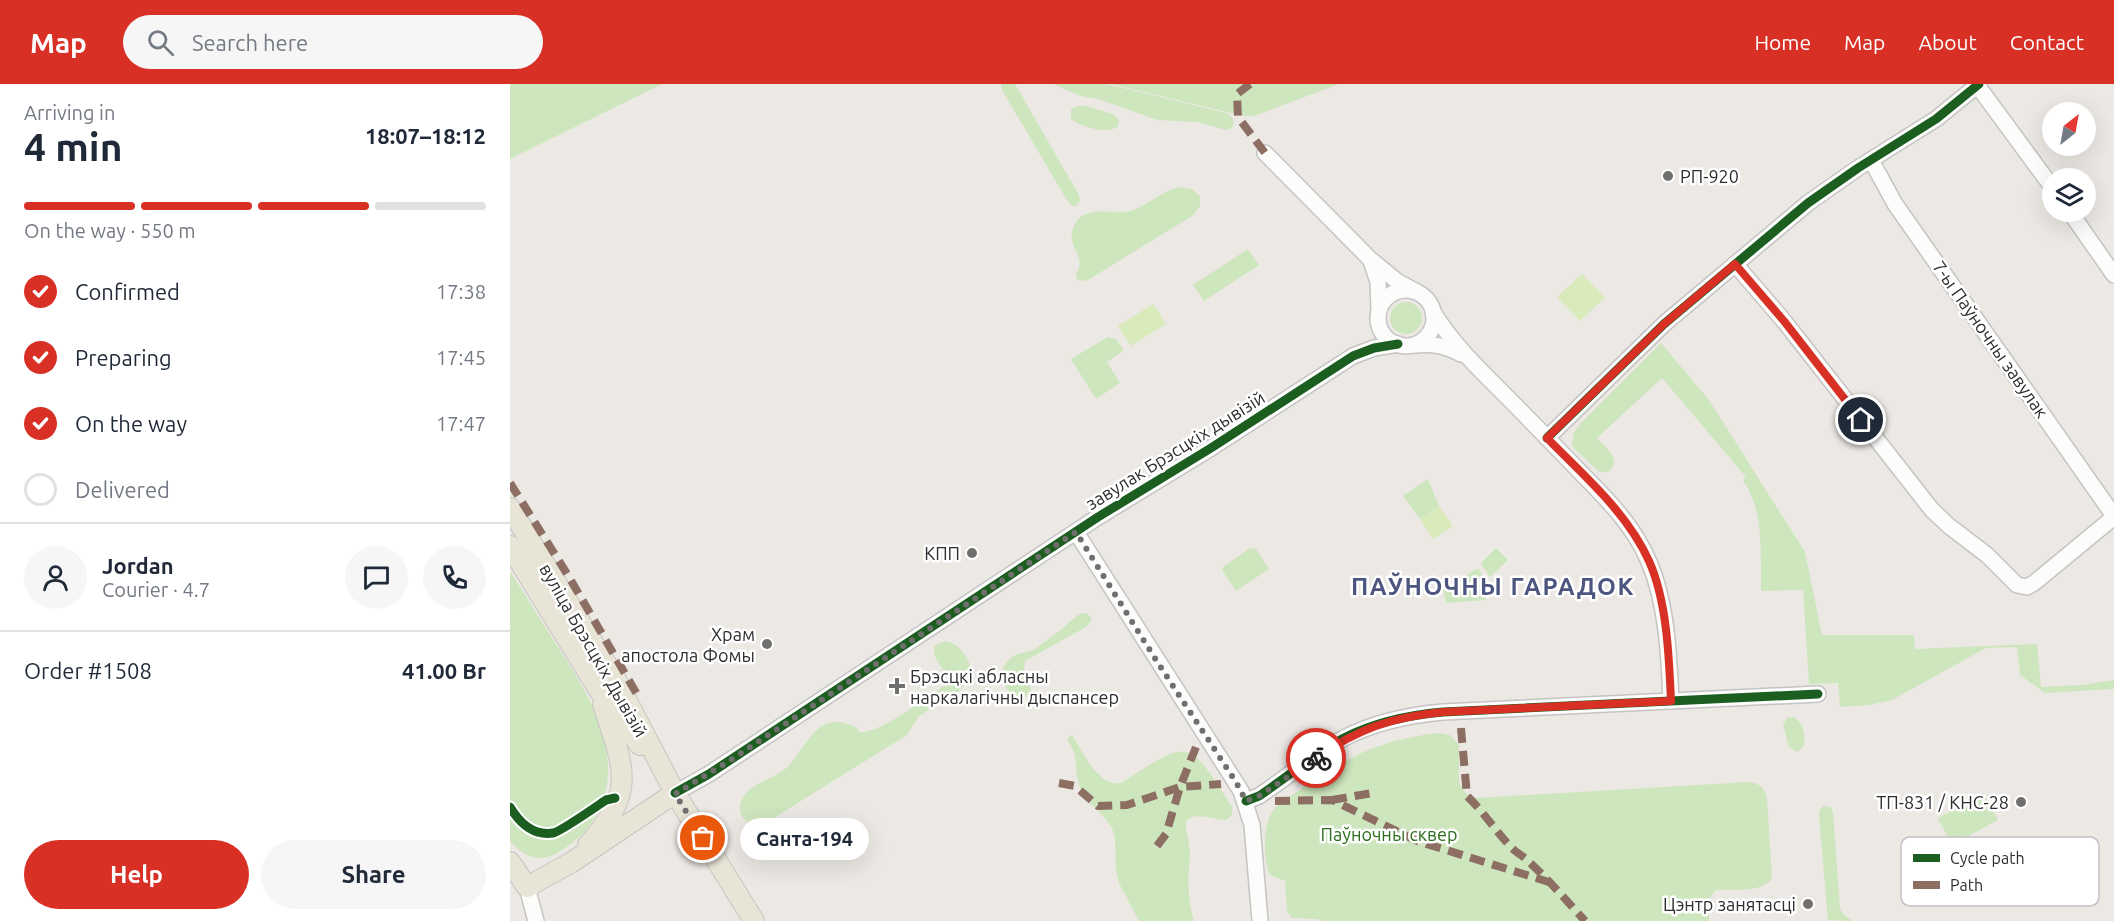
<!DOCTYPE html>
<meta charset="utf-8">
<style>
:root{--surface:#fff;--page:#f6f6f7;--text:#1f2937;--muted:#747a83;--line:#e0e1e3;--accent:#d93025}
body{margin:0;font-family:Ubuntu,sans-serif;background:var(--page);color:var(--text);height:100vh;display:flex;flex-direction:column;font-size:22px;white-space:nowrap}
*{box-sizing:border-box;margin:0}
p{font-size:20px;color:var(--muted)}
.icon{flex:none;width:33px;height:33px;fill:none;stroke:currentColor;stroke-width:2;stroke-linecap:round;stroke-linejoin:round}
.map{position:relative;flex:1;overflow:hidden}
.details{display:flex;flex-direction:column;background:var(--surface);width:510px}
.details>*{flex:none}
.needle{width:39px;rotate:31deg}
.controls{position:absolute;left:1532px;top:18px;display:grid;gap:12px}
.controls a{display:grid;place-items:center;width:54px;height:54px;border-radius:50%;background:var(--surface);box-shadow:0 6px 24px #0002;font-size:30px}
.pin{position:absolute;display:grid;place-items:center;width:51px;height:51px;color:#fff;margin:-26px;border:3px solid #fff;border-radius:50%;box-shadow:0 2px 6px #0007}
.courier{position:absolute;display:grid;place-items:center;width:60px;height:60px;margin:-30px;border:4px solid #d93025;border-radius:50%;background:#fff;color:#222;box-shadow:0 2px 8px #0007}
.bubble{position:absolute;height:42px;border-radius:21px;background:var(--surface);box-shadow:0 6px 24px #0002;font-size:20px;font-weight:700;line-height:42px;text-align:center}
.summary em{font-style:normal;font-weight:700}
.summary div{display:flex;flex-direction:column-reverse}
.summary{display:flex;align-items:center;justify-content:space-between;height:102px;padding:0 24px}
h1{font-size:39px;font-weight:700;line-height:45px}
.bar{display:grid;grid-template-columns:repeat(4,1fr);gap:9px 6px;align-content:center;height:72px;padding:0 24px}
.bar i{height:8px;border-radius:4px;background:var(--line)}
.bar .active{background:var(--accent)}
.bar p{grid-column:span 4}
.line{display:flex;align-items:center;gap:15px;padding:0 24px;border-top:2px solid var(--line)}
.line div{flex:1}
.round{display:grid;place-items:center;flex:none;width:63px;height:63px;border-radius:32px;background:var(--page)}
ol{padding:0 24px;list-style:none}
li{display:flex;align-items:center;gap:18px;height:66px}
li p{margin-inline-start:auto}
li .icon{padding:6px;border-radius:50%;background:var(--accent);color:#fff;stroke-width:4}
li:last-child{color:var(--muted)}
li i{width:33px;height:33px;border:3px solid var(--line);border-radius:50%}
.button{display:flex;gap:12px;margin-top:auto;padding:12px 24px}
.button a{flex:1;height:69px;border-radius:36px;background:var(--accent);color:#fff;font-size:24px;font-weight:700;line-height:69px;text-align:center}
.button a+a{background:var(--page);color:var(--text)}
header{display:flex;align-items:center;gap:36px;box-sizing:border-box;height:84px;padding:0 30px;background:var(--accent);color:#fff}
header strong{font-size:28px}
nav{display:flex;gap:33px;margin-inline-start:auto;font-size:21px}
.search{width:420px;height:54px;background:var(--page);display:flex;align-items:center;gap:15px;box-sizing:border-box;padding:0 21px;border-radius:33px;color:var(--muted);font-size:22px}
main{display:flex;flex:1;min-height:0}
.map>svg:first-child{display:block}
.green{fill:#cee6be}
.pitch{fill:#d9eabb}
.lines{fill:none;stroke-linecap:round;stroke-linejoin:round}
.minor-casing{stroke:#c5c4c5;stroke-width:18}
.major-casing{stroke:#c6c5c4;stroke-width:22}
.minor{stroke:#fcfcfb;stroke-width:15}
.major{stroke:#e8e4d6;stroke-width:20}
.quiet{stroke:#8d6e63;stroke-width:8;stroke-dasharray:15 8;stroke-linecap:butt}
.cycleway-casing{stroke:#fff;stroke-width:13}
.cycleway{stroke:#1b5e20;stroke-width:9}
.done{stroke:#706f6e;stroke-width:6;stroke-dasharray:0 10.8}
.route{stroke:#d93025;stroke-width:8}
.poi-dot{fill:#706f6e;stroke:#fff;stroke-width:2}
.labels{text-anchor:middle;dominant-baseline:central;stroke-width:5;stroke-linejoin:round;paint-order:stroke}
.poi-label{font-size:18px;fill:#2e2e2e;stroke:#fff;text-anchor:end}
.street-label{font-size:18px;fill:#2e2e2e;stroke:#fff}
.park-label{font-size:18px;fill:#2c6e1b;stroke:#fff}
.district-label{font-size:24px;font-weight:bold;letter-spacing:1.5px;fill:#4d5680;stroke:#fff}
.key{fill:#fff;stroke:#c0c0c0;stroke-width:1.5}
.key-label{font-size:16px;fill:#2e2e2e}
</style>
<header>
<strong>Map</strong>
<div class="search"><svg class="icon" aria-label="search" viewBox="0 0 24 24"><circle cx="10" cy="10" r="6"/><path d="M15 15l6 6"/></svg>Search here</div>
<nav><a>Home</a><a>Map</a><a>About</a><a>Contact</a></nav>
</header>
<main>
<section class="details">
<div class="summary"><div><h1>4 min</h1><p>Arriving in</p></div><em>18:07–18:12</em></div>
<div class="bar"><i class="active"></i><i class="active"></i><i class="active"></i><i></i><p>On the way · 550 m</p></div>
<ol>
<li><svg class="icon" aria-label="check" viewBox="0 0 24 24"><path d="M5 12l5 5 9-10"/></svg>Confirmed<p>17:38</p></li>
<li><svg class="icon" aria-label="check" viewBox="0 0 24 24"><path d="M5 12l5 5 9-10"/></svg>Preparing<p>17:45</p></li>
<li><svg class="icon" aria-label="check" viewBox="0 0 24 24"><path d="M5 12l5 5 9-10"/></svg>On the way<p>17:47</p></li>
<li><i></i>Delivered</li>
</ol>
<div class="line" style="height:108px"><a class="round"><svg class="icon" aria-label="person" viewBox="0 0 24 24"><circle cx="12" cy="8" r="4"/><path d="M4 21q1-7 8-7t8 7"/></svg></a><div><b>Jordan</b><p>Courier · 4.7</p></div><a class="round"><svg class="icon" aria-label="chat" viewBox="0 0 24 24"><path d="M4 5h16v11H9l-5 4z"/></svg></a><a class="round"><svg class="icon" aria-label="phone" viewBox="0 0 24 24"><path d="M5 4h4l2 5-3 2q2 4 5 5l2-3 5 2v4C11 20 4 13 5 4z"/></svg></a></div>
<div class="line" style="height:78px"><div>Order #1508</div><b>41.00 Br</b></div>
<div class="button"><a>Help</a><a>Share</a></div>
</section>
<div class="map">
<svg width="1604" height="837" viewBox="0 0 1604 837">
<rect width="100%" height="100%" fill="#ece8e4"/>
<g class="green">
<path d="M0,0H152L0,75Z"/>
<path d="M491,0H505L569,111L570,116L566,122H562L558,118L492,6Z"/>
<path d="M543,0H597L716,29L722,33L724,38L722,44L716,46L687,38L647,36L588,15L570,12Z"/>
<path d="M601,0H829L744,32H733Z"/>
<path d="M573,21L603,30L609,36L608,42C597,51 576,43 565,38L561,34V26L564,23Z"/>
<path d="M669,103L682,105L690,112V122L682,132L578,196L572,197L567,195L566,190C580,169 548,162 569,134C586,122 603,131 621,127C637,122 650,108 669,103Z"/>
<path d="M738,165L749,181L694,217L683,201Z"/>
<circle cx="896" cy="234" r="16"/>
<path d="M598,253L606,255L614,266L597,278L610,299L586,315L561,275Z"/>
<path d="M1151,259L1199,316L1295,468L1312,551H1404L1405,565L1527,560L1531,603L1572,601L1604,596V605L1535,609L1510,591L1507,563L1476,564L1382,616L1359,621L1330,623L1328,599L1299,600L1293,506L1251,507C1250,468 1255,430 1233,396L1236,393L1152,294L1087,354C1093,361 1110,373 1102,384C1099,389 1094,389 1088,387L1062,362L1063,350L1070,340Z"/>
<path d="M918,395L929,422L910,435L893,412Z"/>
<path d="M740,464L746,465L759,485L726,507L712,486L713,483Z"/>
<path d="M986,464L998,476L980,493L971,479Z"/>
<path d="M968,484L976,498V516L936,519L933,506Z"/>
<path d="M0,487C15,511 31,536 46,560C58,579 71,598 81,619C109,676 106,736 47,769C28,780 13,772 0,757Z"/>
<path d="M573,529H577L582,535L576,543L515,577L514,585L521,605L515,614L506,616C493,605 485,585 502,573C509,568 519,569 528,563C542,553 555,542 568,531Z"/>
<path d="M435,557C451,559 462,578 462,593L449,607L409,632L397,651L254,740C234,744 222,726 236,709C246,698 263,695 275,685C297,666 305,622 347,644L349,648C371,650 417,612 437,600C440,586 422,580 424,562Z"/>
<path d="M1283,633C1294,638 1295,651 1294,662L1287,668L1279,663L1273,641L1277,634Z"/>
<path d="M930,649L940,651L949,661V698L955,709L966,714L1238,698C1249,699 1255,703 1257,715L1262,794C1255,809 1221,805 1206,806L1198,816L1199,837H814L806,835L782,834L777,827L775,797L760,791C753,776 753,742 762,728C768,718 781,712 791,705C838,672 872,655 930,649Z"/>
<path d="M562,651C573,667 588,704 611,699C681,654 677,653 722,723C723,730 721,734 715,736C702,736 687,727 676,737C675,748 680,759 680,770C678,794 677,813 684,837H629L609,799L606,787L605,755L602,744L595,734L571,710L567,692L565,671L557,654Z"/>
<path d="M1473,709L1488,736L1442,761L1428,734Z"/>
<path d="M1313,722L1321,723L1323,728L1330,825L1334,831L1343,837L1318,836L1309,733V727Z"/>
</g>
<g class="pitch">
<path d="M1072,190L1095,213L1070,237L1047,213Z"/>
<path d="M643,220L656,240L621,262L608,242Z"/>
<path d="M929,422L943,442L923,455L910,435Z"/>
</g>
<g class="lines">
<g class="minor-casing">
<g id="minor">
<path d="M1467,1L1542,103"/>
<path d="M755,69L860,175L888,198L905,207"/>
<path d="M1361,76L1385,120L1604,432"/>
<path d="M1560,128L1604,191"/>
<path d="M861,177L868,198L869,225"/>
<path d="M1225,180L1274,237L1422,426L1439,442L1477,471L1507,501L1517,503L1524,499L1604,433"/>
<circle cx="896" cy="234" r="28"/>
<path d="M923,228C942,259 968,284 994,310C1021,337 1047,364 1074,392C1099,417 1125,444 1139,478C1157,520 1159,572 1161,617"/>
<path d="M905,261C923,259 935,262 951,270"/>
<path d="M1037,354L1154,240L1298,119L1348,84L1426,35L1469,0"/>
<path d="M566,448L731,707L742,741L750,837"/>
<path d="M165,709L199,690L588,433L701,364L843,272L864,264L888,260"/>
<path d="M736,717L749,712C777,693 805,670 834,654C865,638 899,631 933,628L1308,610"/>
<path d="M17,803L26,837"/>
</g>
</g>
<g class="major-casing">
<g id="major">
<path d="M0,424L105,594L165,709L244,837"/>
<path d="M0,462L89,606L130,661"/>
<path d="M78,761C128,706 113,683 93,620"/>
<path d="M0,778L17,803L62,778L165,709"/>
</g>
</g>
<use href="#minor" class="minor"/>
<use href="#major" class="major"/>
<g class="quiet">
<path d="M740,0L727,10L728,33L755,69"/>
<path d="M0,399L59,493L128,612"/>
<path d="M951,644L957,712C974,728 986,748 1003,765C1007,769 1013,772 1017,776C1038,795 1056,816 1075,837"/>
<path d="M549,699L565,702L588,722L617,721L670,703L711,700"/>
<path d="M822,716L862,709"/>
<path d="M765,717L822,716L907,757L1039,798"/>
<path d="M647,762L656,750L670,703L686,663"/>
</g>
<g class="cycleway-casing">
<g id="cycleway">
<path d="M1037,354L1154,240L1298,119L1348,84L1426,35L1469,0"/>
<path d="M165,709L199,690L588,433L701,364L843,272L864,264L888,260"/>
<path d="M736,717L749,712C777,693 805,670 834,654C865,638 899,631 933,628L1308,610"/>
<path d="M0,723C9,738 23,752 43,749C50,748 87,722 96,716L105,714"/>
</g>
</g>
<use href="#cycleway" class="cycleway"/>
</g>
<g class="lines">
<path class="done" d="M193,754L165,710L219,677L566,448L646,576L726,698L736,717L749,712L806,674"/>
<path class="route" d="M806,674C848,645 881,633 933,628L1161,617C1159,573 1157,517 1139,477C1117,428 1073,391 1037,354L1154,240L1225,180L1274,237L1351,336"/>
</g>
<g class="poi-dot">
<circle cx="1158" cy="92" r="6"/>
<circle cx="462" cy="469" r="6"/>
<circle cx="257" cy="560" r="6"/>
<path d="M384 593h6v6h6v6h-6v6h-6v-6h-6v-6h6z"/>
<circle cx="1511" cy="718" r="6"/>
<circle cx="1298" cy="820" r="6"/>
</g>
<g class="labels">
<g class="poi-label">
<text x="1170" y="92" text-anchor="start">РП-920</text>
<text x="450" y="469">КПП</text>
<text x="245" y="550">Храм<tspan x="245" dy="21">апостола Фомы</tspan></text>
<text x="400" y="592" text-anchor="start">Брэсцкі абласны<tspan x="400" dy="21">наркалагічны дыспансер</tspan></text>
<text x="1499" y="718">ТП-831 / КНС-28</text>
<text x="1286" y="820">Цэнтр занятасці</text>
</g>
<g class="street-label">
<text transform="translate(1481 255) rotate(55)">7-ы Паўночны завулак</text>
<text transform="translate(665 366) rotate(-32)">завулак Брэсцкіх дывізій</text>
<text transform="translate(84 566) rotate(60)">вуліца Брэсцкіх Дывізій</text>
</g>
<g class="park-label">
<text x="879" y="750">Паўночны сквер</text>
</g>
<g class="district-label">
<text x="983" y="502">ПАЎНОЧНЫ ГАРАДОК</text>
</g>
</g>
<rect x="1391" y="753" width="198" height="69" rx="9" class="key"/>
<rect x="1403" y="770" width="27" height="8" fill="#1b5e20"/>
<rect x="1403" y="797" width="27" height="8" fill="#8d6e63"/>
<g class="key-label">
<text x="1440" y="780">Cycle path</text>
<text x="1440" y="807">Path</text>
</g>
</svg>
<div class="controls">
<a><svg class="needle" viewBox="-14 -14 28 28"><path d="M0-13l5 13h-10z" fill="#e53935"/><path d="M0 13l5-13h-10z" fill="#747a83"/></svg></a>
<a><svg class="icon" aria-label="layers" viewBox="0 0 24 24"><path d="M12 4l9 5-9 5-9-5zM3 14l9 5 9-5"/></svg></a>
</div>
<div class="pin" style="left:193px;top:754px;background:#ea580c"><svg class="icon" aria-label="bag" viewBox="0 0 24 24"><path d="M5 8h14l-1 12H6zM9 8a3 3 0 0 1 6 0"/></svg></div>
<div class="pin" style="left:1351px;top:336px;background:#1f2937"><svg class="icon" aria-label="home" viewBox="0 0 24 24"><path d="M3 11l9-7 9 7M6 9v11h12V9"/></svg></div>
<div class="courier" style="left:806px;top:674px"><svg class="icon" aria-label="bike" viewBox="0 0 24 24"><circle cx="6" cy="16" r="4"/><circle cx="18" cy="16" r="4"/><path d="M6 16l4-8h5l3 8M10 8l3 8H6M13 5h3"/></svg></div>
<div class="bubble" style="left:230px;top:734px;width:129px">Санта-194</div>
</div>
</main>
